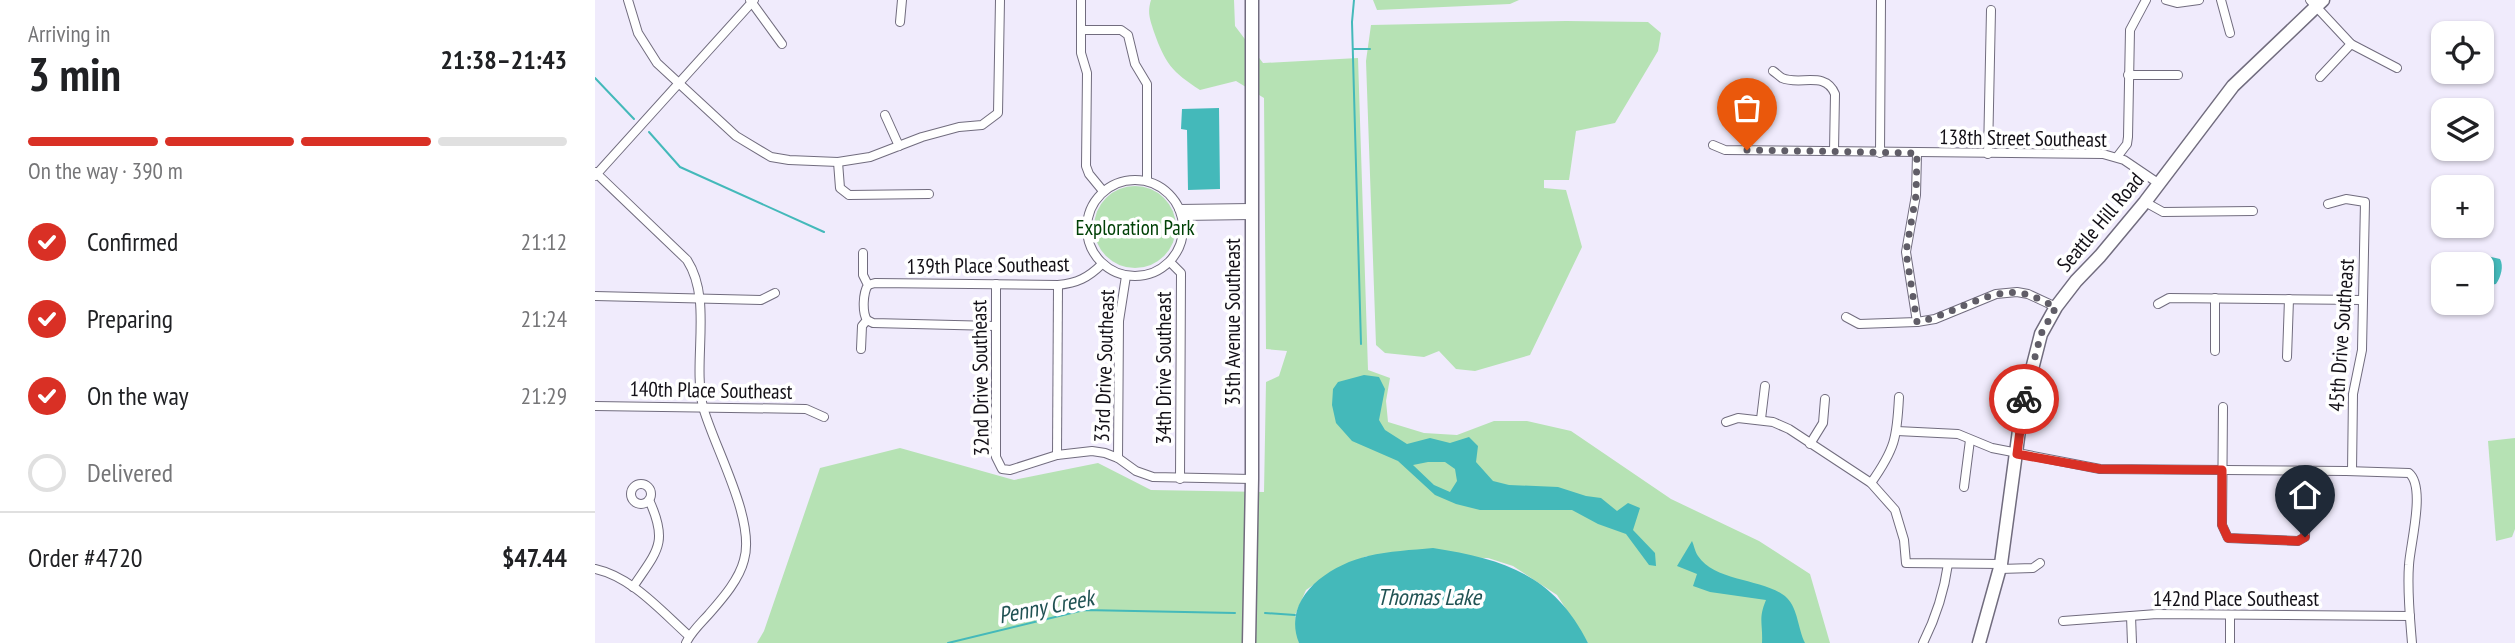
<!DOCTYPE html>
<meta charset="utf-8">
<style>
:root{--surface:#fff;--page:#f6f6f6;--text:#202124;--muted:#757577;--line:#e0e0e0;--accent:#d93025}
body{margin:0;font-family:"PT Sans Narrow",sans-serif;background:var(--page);color:var(--text);height:100vh;display:flex;flex-direction:column;font-size:26px;white-space:nowrap}
*{box-sizing:border-box;margin:0}
p{font-size:23px;color:var(--muted)}
.icon{flex:none;width:38px;height:38px;fill:none;stroke:currentColor;stroke-width:2;stroke-linecap:round;stroke-linejoin:round}
.map{position:relative;flex:1;overflow:hidden}
.side{display:flex;flex-direction:column;background:var(--surface);width:595px}
.side>*{flex:none}
.controls{position:absolute;left:1836px;top:21px;display:grid;gap:14px}
.controls a{display:grid;place-items:center;width:63px;height:63px;border-radius:14px;background:var(--surface);box-shadow:0 2px 5px #0004;font-size:35px}
.pin{position:absolute;display:grid;place-items:center;width:60px;height:60px;color:#fff;margin:-72px -30px;border-radius:50% 50% 50% 0;rotate:-45deg;box-shadow:0 0 7px #0007}
.pin .icon{rotate:45deg}
.courier{position:absolute;display:grid;place-items:center;width:70px;height:70px;margin:-35px;border:5px solid #d93025;border-radius:50%;background:#fff;color:#222;box-shadow:0 2px 9px #0007}
.head em{font-style:normal;font-weight:800}
.head div{display:flex;flex-direction:column-reverse}
.head{display:flex;align-items:center;justify-content:space-between;height:119px;padding:0 28px}
h1{font-size:46px;font-weight:800;line-height:52px}
.bar{display:grid;grid-template-columns:repeat(4,1fr);gap:10px 7px;align-content:center;height:84px;padding:0 28px}
.bar i{height:9px;border-radius:5px;background:var(--line)}
.bar .on{background:var(--accent)}
.bar p{grid-column:span 4}
.line{display:flex;align-items:center;gap:18px;padding:0 28px;border-top:2px solid var(--line)}
.line div{flex:1}
ol{padding:0 28px;list-style:none}
li{display:flex;align-items:center;gap:21px;height:77px}
li p{margin-inline-start:auto}
li .icon{padding:7px;border-radius:50%;background:var(--accent);color:#fff;stroke-width:4}
li:last-child{color:var(--muted)}
li i{width:38px;height:38px;border:4px solid var(--line);border-radius:50%}
main{display:flex;flex:1;min-height:0}
.map>svg:first-child{display:block}
.green{fill:#b6e2b4}
.water{fill:#44b9ba;fill-rule:evenodd}
.lines{fill:none;stroke-linecap:round;stroke-linejoin:round}
.stream{stroke:#44b9ba;stroke-width:2}
.street-casing{stroke:#716c7e;stroke-width:10}
.secondary-casing{stroke:#716c7e;stroke-width:15}
.street{stroke:#fff;stroke-width:8}
.secondary{stroke:#fff;stroke-width:12}
.done{stroke:#605d67;stroke-width:7;stroke-dasharray:0 12.6}
.route{stroke:#d93025;stroke-width:9}
.labels{text-anchor:middle;dominant-baseline:central;stroke-width:7;stroke-linejoin:round;paint-order:stroke}
.street-label{font-size:21px;fill:#131017;stroke:#fff}
.park-label{font-size:21px;fill:#004106;stroke:#fff}
.water-label{font-size:23px;font-style:italic;fill:#205253;stroke:#fff}
</style>
<main>
<section class="side">
<div class="head"><div><h1>3 min</h1><p>Arriving in</p></div><em>21:38–21:43</em></div>
<div class="bar"><i class="on"></i><i class="on"></i><i class="on"></i><i></i><p>On the way · 390 m</p></div>
<ol>
<li><svg class="icon" aria-label="check" viewBox="0 0 24 24"><path d="M5 12l5 5 9-10"/></svg>Confirmed<p>21:12</p></li>
<li><svg class="icon" aria-label="check" viewBox="0 0 24 24"><path d="M5 12l5 5 9-10"/></svg>Preparing<p>21:24</p></li>
<li><svg class="icon" aria-label="check" viewBox="0 0 24 24"><path d="M5 12l5 5 9-10"/></svg>On the way<p>21:29</p></li>
<li><i></i>Delivered</li>
</ol>
<div class="line" style="height:91px"><div>Order #4720</div><b>$47.44</b></div>
</section>
<div class="map">
<svg width="1920" height="643" viewBox="0 0 1920 643">
<rect width="100%" height="100%" fill="#f0ebfc"/>
<g class="green">
<path d="M556,0H639L640,26L668,63L763,58L773,370L795,378L791,401L793,422L829,433L862,435L899,421H932L976,431L1076,499L1164,541L1215,574L1235,643H993L962,595L918,566L893,558L772,556L743,568L711,590L700,615L704,643H162L169,631L225,468L305,448L419,480L503,463L556,490L669,492L671,382L684,376L692,351L671,349L669,98L641,81L605,90C577,72 570,63 559,32C555,19 552,13 556,0Z"/>
<path d="M778,0H924L915,4L782,10Z"/>
<path d="M971,21L1053,22L1066,33L1063,51L1020,123L981,131L974,180H949V188L971,190L987,247L935,355L880,371L861,369L844,351L829,357L790,353L781,345L771,61L776,25Z"/>
<circle cx="540" cy="227" r="41"/>
<path d="M1920,438V529L1917,537L1901,541L1893,441Z"/>
</g>
<g class="water">
<path d="M624,108L625,189L593,190L592,130L586,129L587,109Z"/>
<path d="M1892,256L1905,259C1909,266 1906,277 1901,284L1895,285L1887,283L1886,264L1883,260Z"/>
<path d="M769,375L784,377L790,389L784,420L790,430L812,444L835,438L855,443L874,437L883,446L881,462L898,481L914,485L963,487L991,496L1006,498L1022,511L1033,503L1045,508L1038,530L1060,553L1061,566L1054,565L1031,534L1003,524L977,510H885L861,504L840,495L803,461L757,441L741,423L737,405L738,389L743,382ZM833,462H850L860,469L862,481L855,492L839,485L818,465Z"/>
<path d="M1097,541C1099,545 1100,552 1103,556C1121,583 1171,578 1192,598C1203,609 1203,629 1210,643H1167C1168,623 1163,619 1171,600L1115,592L1098,586L1102,574L1082,566Z"/>
<path d="M838,548C909,559 959,575 993,643H704C686,598 734,565 773,556C794,551 817,550 838,548Z"/>
</g>
<g class="lines">
<g class="stream">
<path d="M759,0L757,22L766,344"/>
<path d="M758,49H775"/>
<path d="M0,78L39,119"/>
<path d="M54,132L85,167L229,232"/>
<path d="M670,613L700,615"/>
<path d="M353,643L489,610L640,613"/>
</g>
<g class="street-casing">
<g id="street">
<path d="M33,0L43,33L62,63L141,136L176,157L194,160L243,162L275,157L327,137L364,127L387,125L403,113L405,0"/>
<path d="M155,0L187,44"/>
<path d="M486,0V53L492,73L491,166L494,174L508,191"/>
<path d="M1571,0L1582,3L1604,0"/>
<path d="M1626,0L1635,33"/>
<path d="M1715,0L1756,44L1802,68"/>
<path d="M305,22L307,0"/>
<path d="M486,30H526L533,35L540,64L552,84V181"/>
<path d="M1178,71C1181,73 1184,76 1187,78C1205,86 1230,70 1240,94L1239,151"/>
<path d="M1533,75H1583"/>
<path d="M1725,77L1756,44"/>
<path d="M290,115L304,146"/>
<path d="M1118,145L1130,150L1508,154L1529,160L1563,183"/>
<path d="M1285,153L1286,0"/>
<path d="M1322,154L1321,195L1311,252L1322,322"/>
<path d="M1393,154L1396,10"/>
<path d="M1522,157L1532,144L1533,137L1535,30L1551,0"/>
<path d="M243,162L245,188L254,195L334,194"/>
<path d="M0,172L92,260C118,300 97,360 108,407C119,447 161,520 149,560C144,580 127,599 114,614C106,623 96,632 91,643"/>
<path d="M0,176L159,0"/>
<circle cx="540" cy="228" r="48"/>
<path d="M1550,202L1568,212L1658,211"/>
<path d="M1733,204L1751,199L1770,202L1767,350L1758,394L1757,471"/>
<path d="M584,209L656,208"/>
<path d="M587,216L656,215"/>
<path d="M575,262L586,273L585,479"/>
<path d="M401,284V457L407,469L415,470L462,455L497,451L510,453L523,458L541,471L558,477L657,479"/>
<path d="M273,285L280,283L463,285C482,283 493,278 507,264"/>
<path d="M0,296L166,300L180,293"/>
<path d="M1563,304L1574,298L1767,300"/>
<path d="M1251,317L1264,324L1322,322L1340,319L1401,294L1422,292L1433,294L1461,307"/>
<path d="M272,320L278,323L400,326"/>
<path d="M266,349L267,326L272,320C267,312 268,293 273,285L268,275V253"/>
<path d="M1620,351V298"/>
<path d="M1692,357L1694,299"/>
<path d="M0,406L211,409L229,417"/>
<path d="M1628,407L1627,525L1633,538L1703,541L1710,537L1712,470"/>
<path d="M1166,419L1170,386"/>
<path d="M1131,422L1143,418L1178,422L1194,429L1276,483L1300,510L1309,540L1311,563L1406,564"/>
<path d="M1302,431L1363,434L1397,448L1505,469L1751,471L1814,473C1831,487 1815,545 1814,565C1812,591 1815,618 1817,643"/>
<path d="M1215,444L1228,423L1230,399"/>
<path d="M462,455L463,285"/>
<path d="M523,458L524,321L531,276"/>
<path d="M1276,483C1300,449 1302,438 1304,397"/>
<circle cx="46" cy="494" r="10"/>
<path d="M1369,487L1375,440"/>
<path d="M0,569C37,577 66,611 94,636"/>
<path d="M1405,569L1438,568L1445,563"/>
<path d="M38,587C62,551 74,543 54,500"/>
<path d="M1536,616L1537,643"/>
<path d="M1468,621L1562,614L1815,616"/>
<path d="M1328,643C1341,617 1349,593 1353,564"/>
<path d="M1635,643V616"/>
</g>
</g>
<g class="secondary-casing">
<g id="secondary">
<path d="M654,643L657,479V0"/>
<path d="M1384,643L1406,564L1427,408L1446,334L1461,307L1481,281L1505,256L1550,202L1638,86L1728,0"/>
</g>
</g>
<use href="#street" class="street"/>
<use href="#secondary" class="secondary"/>
</g>
<g class="lines">
<path class="done" d="M1152,150L1322,153L1321,195L1311,252L1322,322C1355,316 1392,289 1424,293C1437,294 1449,302 1461,307L1446,334L1429,399"/>
<path class="route" d="M1429,399L1422,454L1505,469L1627,470V525L1633,538L1703,541L1710,537"/>
</g>
<g class="labels">
<g class="street-label">
<text transform="translate(1428 138) rotate(1)">138th Street Southeast</text>
<text transform="translate(1505 222) rotate(-50)">Seattle Hill Road</text>
<text transform="translate(393 265) rotate(-1)">139th Place Southeast</text>
<text transform="translate(637 322) rotate(-90)">35th Avenue Southeast</text>
<text transform="translate(1746 335) rotate(-86)">45th Drive Southeast</text>
<text transform="translate(509 366) rotate(-88)">33rd Drive Southeast</text>
<text transform="translate(568 368) rotate(-90)">34th Drive Southeast</text>
<text transform="translate(385 378) rotate(-91)">32nd Drive Southeast</text>
<text transform="translate(116 390) rotate(1)">140th Place Southeast</text>
<text x="1641" y="598">142nd Place Southeast</text>
</g>
<g class="park-label">
<text x="540" y="227">Exploration Park</text>
</g>
<g class="water-label">
<text x="834" y="596">Thomas Lake</text>
<text transform="translate(451 606) rotate(-11)">Penny Creek</text>
</g>
</g>
</svg>
<div class="controls">
<a><svg class="icon" aria-label="locate" viewBox="0 0 24 24"><circle cx="12" cy="12" r="6"/><path d="M12 2v4M12 18v4M2 12h4M18 12h4"/></svg></a>
<a><svg class="icon" aria-label="layers" viewBox="0 0 24 24"><path d="M12 4l9 5-9 5-9-5zM3 14l9 5 9-5"/></svg></a>
<a>+</a>
<a>−</a>
</div>
<div class="pin" style="left:1152px;top:150px;background:#ea580c"><svg class="icon" aria-label="bag" viewBox="0 0 24 24"><path d="M5 8h14l-1 12H6zM9 8a3 3 0 0 1 6 0"/></svg></div>
<div class="pin" style="left:1710px;top:537px;background:#1f2937"><svg class="icon" aria-label="home" viewBox="0 0 24 24"><path d="M3 11l9-7 9 7M6 9v11h12V9"/></svg></div>
<div class="courier" style="left:1429px;top:399px"><svg class="icon" aria-label="bike" viewBox="0 0 24 24"><circle cx="6" cy="16" r="4"/><circle cx="18" cy="16" r="4"/><path d="M6 16l4-8h5l3 8M10 8l3 8H6M13 5h3"/></svg></div>
</div>
</main>
